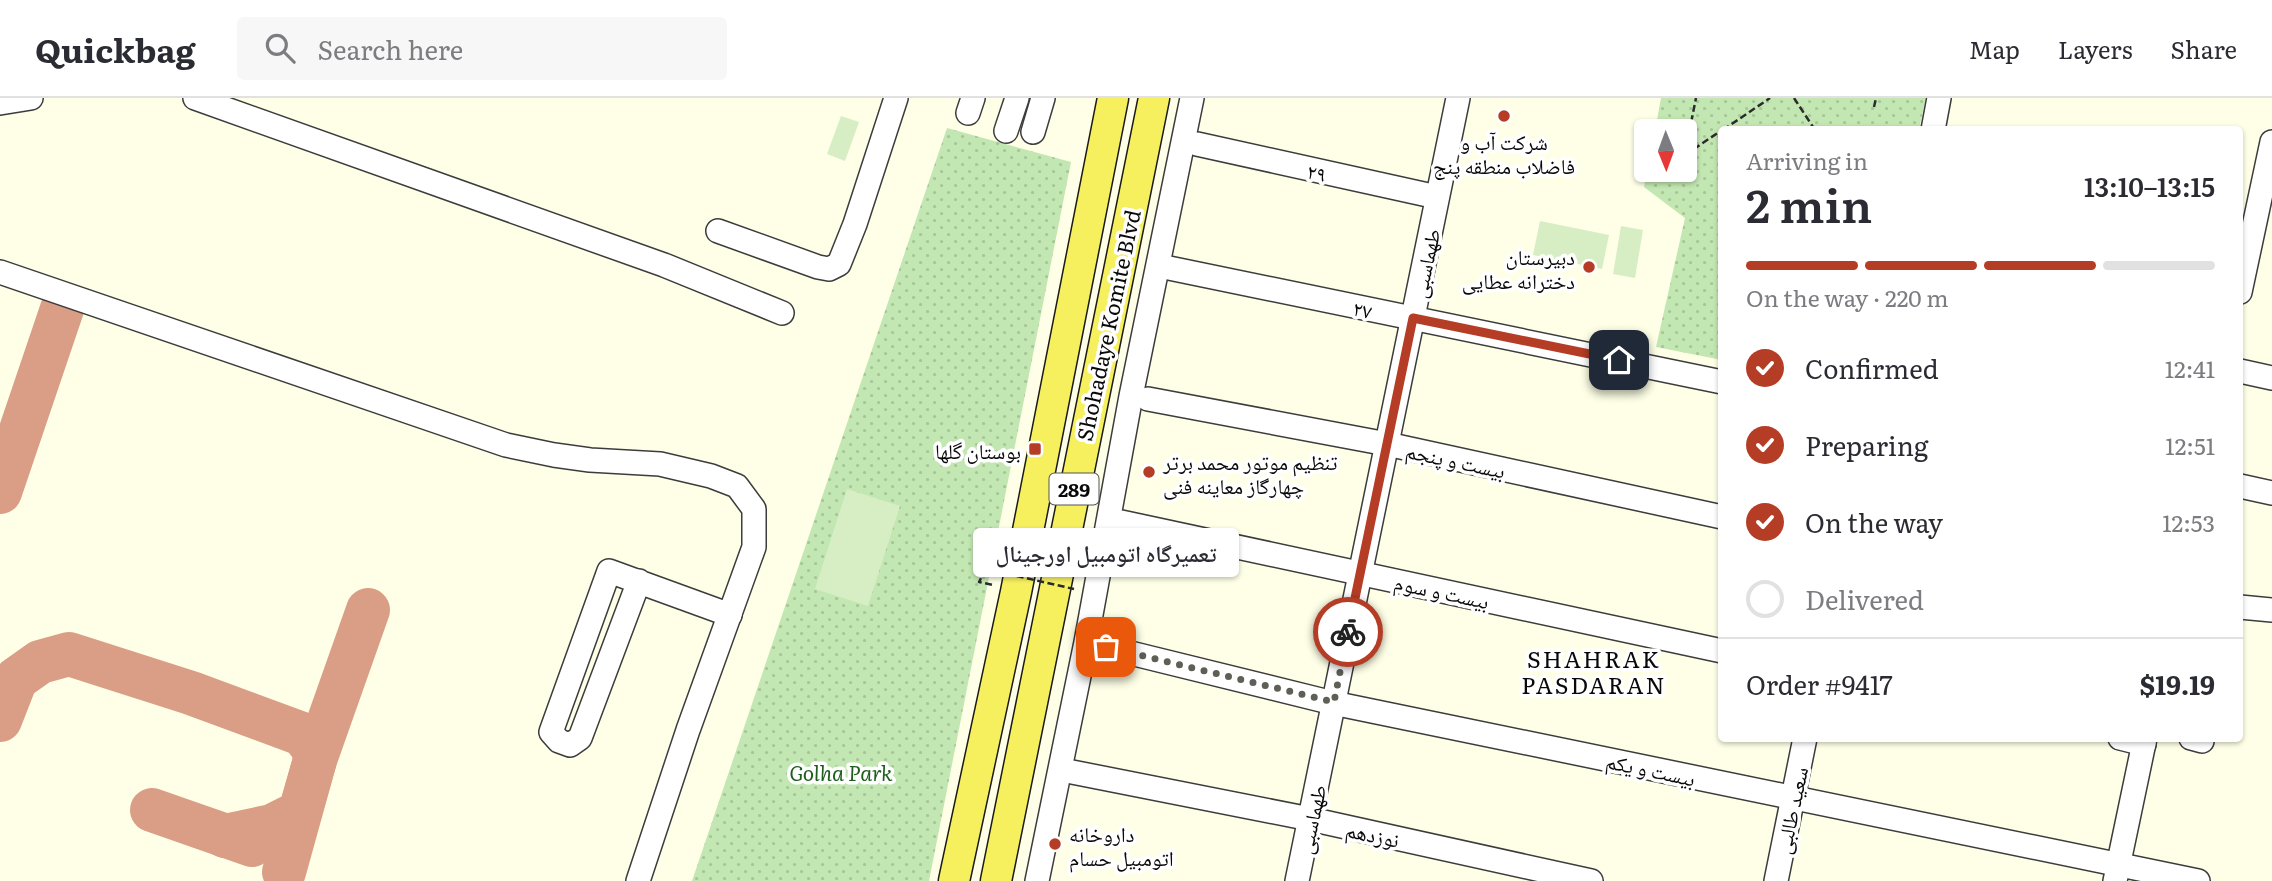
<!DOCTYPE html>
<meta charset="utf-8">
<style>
:root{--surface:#fff;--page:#f7f7f7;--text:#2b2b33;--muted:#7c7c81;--line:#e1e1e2;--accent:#b53d26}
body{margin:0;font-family:Literata,"Noto Naskh Arabic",serif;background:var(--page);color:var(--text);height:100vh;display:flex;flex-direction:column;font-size:26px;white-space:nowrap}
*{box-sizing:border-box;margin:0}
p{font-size:23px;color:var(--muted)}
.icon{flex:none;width:38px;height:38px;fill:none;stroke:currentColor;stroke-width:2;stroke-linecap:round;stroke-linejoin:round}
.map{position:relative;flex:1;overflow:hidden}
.drawer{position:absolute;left:1718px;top:28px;width:525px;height:616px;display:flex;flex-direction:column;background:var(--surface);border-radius:7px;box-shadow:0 2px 5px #0004}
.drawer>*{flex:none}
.needle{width:46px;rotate:179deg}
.controls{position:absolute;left:1634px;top:21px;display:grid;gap:14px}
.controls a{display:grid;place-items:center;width:63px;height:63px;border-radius:7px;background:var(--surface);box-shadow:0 2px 5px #0004;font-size:35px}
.pin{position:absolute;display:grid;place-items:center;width:60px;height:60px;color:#fff;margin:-30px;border-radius:14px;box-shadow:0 4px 10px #0006}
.courier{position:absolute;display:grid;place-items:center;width:70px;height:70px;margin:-35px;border:5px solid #b53d26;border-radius:50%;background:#fff;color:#222;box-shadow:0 2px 9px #0007}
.bubble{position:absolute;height:49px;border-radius:7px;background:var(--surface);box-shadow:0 2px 5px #0004;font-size:23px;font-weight:600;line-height:49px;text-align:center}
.headline em{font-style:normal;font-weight:600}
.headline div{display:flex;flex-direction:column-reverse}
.headline{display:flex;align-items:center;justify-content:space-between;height:119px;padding:0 28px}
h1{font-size:46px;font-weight:600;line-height:52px}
.bar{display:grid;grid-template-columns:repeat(4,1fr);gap:10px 7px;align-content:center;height:84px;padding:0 28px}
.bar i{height:9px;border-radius:5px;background:var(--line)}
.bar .current{background:var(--accent)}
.bar p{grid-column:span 4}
.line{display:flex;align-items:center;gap:18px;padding:0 28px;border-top:2px solid var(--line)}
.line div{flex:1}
ol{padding:0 28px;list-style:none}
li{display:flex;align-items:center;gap:21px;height:77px}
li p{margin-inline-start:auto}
li .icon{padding:7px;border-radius:50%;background:var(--accent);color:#fff;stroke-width:4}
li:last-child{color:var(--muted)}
li i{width:38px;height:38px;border:4px solid var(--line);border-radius:50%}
header{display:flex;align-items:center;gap:42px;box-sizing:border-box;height:98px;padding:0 35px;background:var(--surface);border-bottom:2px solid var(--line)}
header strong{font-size:33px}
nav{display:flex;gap:38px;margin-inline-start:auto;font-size:24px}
.search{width:490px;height:63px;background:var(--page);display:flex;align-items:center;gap:18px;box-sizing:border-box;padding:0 24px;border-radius:7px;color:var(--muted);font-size:26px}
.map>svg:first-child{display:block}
.park{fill:url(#park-dots)}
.pitch{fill:#d7eec4}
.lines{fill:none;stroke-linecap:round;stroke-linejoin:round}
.taxiway{stroke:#da9e86;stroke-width:44}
.minor-casing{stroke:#3c3c3c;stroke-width:26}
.major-casing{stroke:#1a1a1a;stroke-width:33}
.path{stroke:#2b2b2b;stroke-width:2.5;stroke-dasharray:7 3.5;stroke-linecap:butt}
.minor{stroke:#fff;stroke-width:23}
.major{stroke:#f6f05f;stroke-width:30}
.path-bridge{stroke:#2b2b2b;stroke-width:2.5;stroke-dasharray:7 3.5;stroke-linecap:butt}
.done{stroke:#5f5f56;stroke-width:7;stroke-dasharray:0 12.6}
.route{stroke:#b53d26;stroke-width:9}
.poi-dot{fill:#b53d26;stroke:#fff;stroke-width:2.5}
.labels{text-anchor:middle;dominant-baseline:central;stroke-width:7;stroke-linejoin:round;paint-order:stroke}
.shield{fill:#fff;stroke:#535353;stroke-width:2}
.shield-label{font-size:19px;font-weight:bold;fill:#090909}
.poi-label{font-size:21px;fill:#090909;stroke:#fff;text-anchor:end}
.street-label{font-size:21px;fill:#090909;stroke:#fff}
.park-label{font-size:21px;font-style:italic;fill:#1d5e1d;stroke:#fff}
.neighbourhood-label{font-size:23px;letter-spacing:2px;fill:#090909;stroke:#fff}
</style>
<header>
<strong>Quickbag</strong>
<div class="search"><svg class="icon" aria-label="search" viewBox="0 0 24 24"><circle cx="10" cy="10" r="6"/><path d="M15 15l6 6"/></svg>Search here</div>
<nav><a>Map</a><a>Layers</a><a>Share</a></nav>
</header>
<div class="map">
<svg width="2272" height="783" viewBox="0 0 2272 783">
<defs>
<pattern id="park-dots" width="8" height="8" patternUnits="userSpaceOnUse" patternTransform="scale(1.75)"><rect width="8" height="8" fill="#c3e7b2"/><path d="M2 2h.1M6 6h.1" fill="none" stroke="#a6c598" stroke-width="1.8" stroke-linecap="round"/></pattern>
</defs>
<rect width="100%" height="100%" fill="#feffe6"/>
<g class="park">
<path d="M1661,0H1926L1919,31L1722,32V262L1656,249L1685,120L1644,89L1647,72H1685V33H1655Z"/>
<path d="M947,30L1071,64L929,783H692Z"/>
</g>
<g class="pitch">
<path d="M841,18L859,24L845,63L827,56Z"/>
<path d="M1540,123L1609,137L1602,171L1533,157Z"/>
<path d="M1621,128L1643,132L1635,180L1613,176Z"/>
<path d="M847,391L900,408L868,508L815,491Z"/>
</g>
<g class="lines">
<g class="taxiway">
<path d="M0,394L62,211"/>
<path d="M0,622L16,581L40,564L69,556L191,595L302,636L313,650L315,662L300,714L272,728L225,738"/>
<path d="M152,712L252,747"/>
<path d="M284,774L315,662L368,512"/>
</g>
<g class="minor-casing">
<g id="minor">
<path d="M195,0L664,167L782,215"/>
<path d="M0,5L31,0"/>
<path d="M968,15L973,0"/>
<path d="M1933,32L1939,0"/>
<path d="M1006,33L1017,0"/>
<path d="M1033,34L1043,0"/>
<path d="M1197,46L1437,99"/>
<path d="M718,133L818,169L829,171L839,166L855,126L896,0"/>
<path d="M1169,170L1722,284"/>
<path d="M0,174L506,347L554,357L590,362L660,366L711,378L737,388L754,411V449L688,632L638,783"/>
<path d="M2240,194L2272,44"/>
<path d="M2240,273L2272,280"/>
<path d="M1148,301L1387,346L1722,419"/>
<path d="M2240,388L2272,395"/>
<path d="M1121,424L1722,553"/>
<path d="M639,483L580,640L570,647L559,643L551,634L609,473L730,517"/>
<path d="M2240,509L2272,512"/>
<path d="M1106,549L1333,605L2198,783"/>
<path d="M2120,640L2144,646"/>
<path d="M2191,640L2202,643"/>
<path d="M1072,674L1310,721L1591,783"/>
<path d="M1037,783L1086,544L1131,298L1192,0"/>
<path d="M1297,783L1458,0"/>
<path d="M1776,783L1805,640"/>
<path d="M2115,783L2145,640"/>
</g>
</g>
<g class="major-casing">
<g id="major">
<path d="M954,783L1016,494L1113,0"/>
<path d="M996,783C1051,522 1099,261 1154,0"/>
</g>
</g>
<g class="path">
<path d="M1794,0L1815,32"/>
<path d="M1874,9L1876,0"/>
<path d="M1723,32L1770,0"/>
<path d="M1685,55L1696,0"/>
<path d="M1685,57L1722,32"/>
<path d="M986,471L979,484L993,487"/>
</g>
<use href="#minor" class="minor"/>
<use href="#major" class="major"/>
<path class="path-bridge" d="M986,471L1074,491"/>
</g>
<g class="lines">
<path class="done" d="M1106,549L1334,604L1348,534"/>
<path class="route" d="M1348,534L1413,220L1619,262"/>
</g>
<g class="poi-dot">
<circle cx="1504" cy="18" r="7"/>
<circle cx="1589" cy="169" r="7"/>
<rect x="1028" y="344" width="14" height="14" rx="3.5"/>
<circle cx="1149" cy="374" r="7"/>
<circle cx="1055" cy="746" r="7"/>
</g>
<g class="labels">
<rect class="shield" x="1049.5" y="375.5" width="49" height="31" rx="5"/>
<g class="shield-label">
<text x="1074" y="391">289</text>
</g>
<g class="poi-label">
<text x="1504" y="42" text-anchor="middle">شرکت آب و<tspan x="1504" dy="24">فاضلاب منطقه پنج</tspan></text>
<text x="1575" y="157">دبیرستان<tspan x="1575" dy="24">دخترانه عطایی</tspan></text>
<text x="1021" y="351">بوستان گلها</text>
<text x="1163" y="362" text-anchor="start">تنظیم موتور محمد برتر<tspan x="1163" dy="24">چهارگاز معاینه فنی</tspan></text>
<text x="1069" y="734" text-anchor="start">داروخانه<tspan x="1069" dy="24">اتومبیل حسام</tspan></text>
</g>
<g class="street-label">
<text transform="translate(1317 73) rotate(12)">۲۹</text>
<text transform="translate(1424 165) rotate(-78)">طهماسبی</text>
<text transform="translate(1363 210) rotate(12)">۲۷</text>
<text transform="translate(1107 227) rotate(-78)">Shohadaye Komite Blvd</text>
<text transform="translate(1456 361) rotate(12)">بیست و پنجم</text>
<text transform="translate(1442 492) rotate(12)">بیست و سوم</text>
<text transform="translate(1651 670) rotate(12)">بیست و یکم</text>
<text transform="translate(1790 712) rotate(-78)">سعید طالبی</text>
<text transform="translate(1310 721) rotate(-78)">طهماسبی</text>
<text transform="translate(1373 735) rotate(12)">نوزدهم</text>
</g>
<g class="park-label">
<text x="841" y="673">Golha Park</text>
</g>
<g class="neighbourhood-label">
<text x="1594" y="560">SHAHRAK<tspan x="1594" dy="26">PASDARAN</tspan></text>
</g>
</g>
</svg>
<div class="controls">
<a><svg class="needle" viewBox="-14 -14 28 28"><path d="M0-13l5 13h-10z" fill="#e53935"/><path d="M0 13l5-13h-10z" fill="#7c7c81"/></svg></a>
</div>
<div class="pin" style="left:1106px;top:549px;background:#ea580c"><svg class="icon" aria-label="bag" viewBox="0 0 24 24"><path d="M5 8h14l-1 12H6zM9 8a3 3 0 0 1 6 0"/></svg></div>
<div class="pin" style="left:1619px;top:262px;background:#1f2937"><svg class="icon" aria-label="home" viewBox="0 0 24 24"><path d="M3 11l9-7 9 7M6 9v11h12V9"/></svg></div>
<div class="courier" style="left:1348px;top:534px"><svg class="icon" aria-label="bike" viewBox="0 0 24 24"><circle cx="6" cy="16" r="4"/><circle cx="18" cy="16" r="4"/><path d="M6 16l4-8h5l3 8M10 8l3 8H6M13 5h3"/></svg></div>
<div class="bubble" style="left:973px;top:430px;width:266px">تعمیرگاه اتومبیل اورجینال</div>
<section class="drawer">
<div class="headline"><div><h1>2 min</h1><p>Arriving in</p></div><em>13:10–13:15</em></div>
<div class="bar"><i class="current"></i><i class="current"></i><i class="current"></i><i></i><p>On the way · 220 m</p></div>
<ol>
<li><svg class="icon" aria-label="check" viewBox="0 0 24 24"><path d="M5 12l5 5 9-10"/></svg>Confirmed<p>12:41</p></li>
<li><svg class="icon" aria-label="check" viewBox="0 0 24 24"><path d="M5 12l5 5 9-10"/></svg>Preparing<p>12:51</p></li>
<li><svg class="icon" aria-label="check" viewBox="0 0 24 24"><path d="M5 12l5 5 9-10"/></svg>On the way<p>12:53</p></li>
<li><i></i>Delivered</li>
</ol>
<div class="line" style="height:91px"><div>Order #9417</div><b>$19.19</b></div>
</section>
</div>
